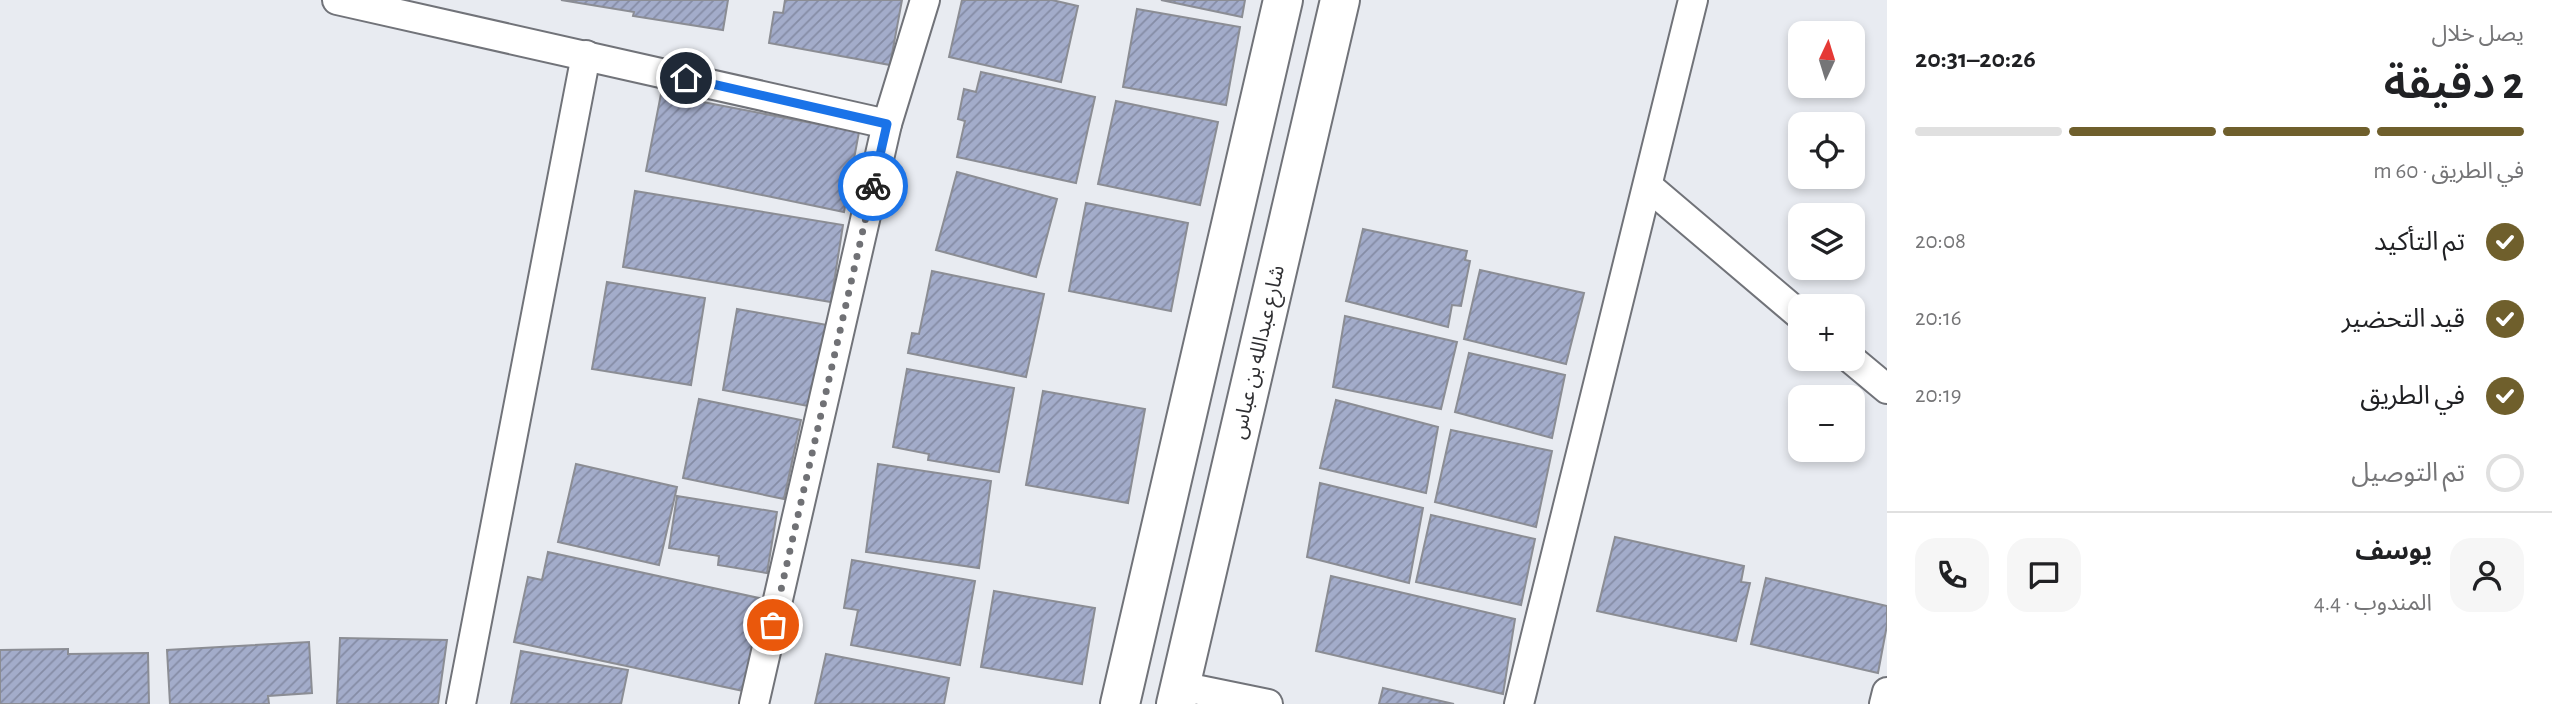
<!DOCTYPE html>
<html lang="ar">
<meta charset="utf-8">
<style>
:root{--surface:#fff;--page:#f6f6f6;--text:#202124;--muted:#757577;--line:#e0e0e0;--accent:#6f5f2c}
body{margin:0;font-family:"Alegreya Sans","Noto Sans Arabic",sans-serif;background:var(--page);color:var(--text);direction:rtl;height:100vh;display:flex;flex-direction:column;font-size:26px;white-space:nowrap}
*{box-sizing:border-box;margin:0}
p{font-size:23px;color:var(--muted)}
.icon{flex:none;width:38px;height:38px;fill:none;stroke:currentColor;stroke-width:2;stroke-linecap:round;stroke-linejoin:round}
.map{position:relative;flex:1;overflow:hidden;direction:ltr}
.side{display:flex;flex-direction:column;background:var(--surface);width:665px}
.side>*{flex:none}
.needle{width:46px;rotate:4deg}
.fabs{position:absolute;left:1788px;top:21px;display:grid;gap:14px}
.fabs a{display:grid;place-items:center;width:77px;height:77px;border-radius:14px;background:var(--surface);box-shadow:0 4px 10px #0003;font-size:35px}
.pin{position:absolute;display:grid;place-items:center;width:60px;height:60px;color:#fff;margin:-30px;border:4px solid #fff;border-radius:50%;box-shadow:0 2px 7px #0007}
.courier{position:absolute;display:grid;place-items:center;width:70px;height:70px;margin:-35px;border:5px solid #1a73e8;border-radius:50%;background:#fff;color:#222;box-shadow:0 2px 9px #0007}
.summary em{font-style:normal;font-weight:600}
.summary div{display:flex;flex-direction:column-reverse}
.summary{display:flex;align-items:center;justify-content:space-between;height:119px;padding:0 28px}
h1{font-size:46px;font-weight:600;line-height:52px}
.bar{display:grid;grid-template-columns:repeat(4,1fr);gap:10px 7px;align-content:center;height:84px;padding:0 28px}
.bar i{height:9px;border-radius:5px;background:var(--line)}
.bar .on{background:var(--accent)}
.bar p{grid-column:span 4}
.line{display:flex;align-items:center;gap:18px;padding:0 28px;border-top:2px solid var(--line)}
.line div{flex:1}
.round{display:grid;place-items:center;flex:none;width:74px;height:74px;border-radius:21px;background:var(--page)}
ol{padding:0 28px;list-style:none}
li{display:flex;align-items:center;gap:21px;height:77px}
li p{margin-inline-start:auto}
li .icon{padding:7px;border-radius:50%;background:var(--accent);color:#fff;stroke-width:4}
li:last-child{color:var(--muted)}
li i{width:38px;height:38px;border:4px solid var(--line);border-radius:50%}
main{display:flex;flex:1;min-height:0}
.map>svg:first-child{display:block}
.building{fill:url(#building-hatch);stroke:#8b8d94;stroke-width:2}
.lines{fill:none;stroke-linecap:round;stroke-linejoin:round}
.street-casing{stroke:#717379;stroke-width:32}
.primary-casing{stroke:#717379;stroke-width:42}
.street{stroke:#fff;stroke-width:28}
.primary{stroke:#fff;stroke-width:38}
.done{stroke:#707175;stroke-width:7;stroke-dasharray:0 12.6}
.route{stroke:#1a73e8;stroke-width:9}
.labels{text-anchor:middle;dominant-baseline:central;stroke-width:5;stroke-linejoin:round;paint-order:stroke}
.street-label{font-size:21px;fill:#2f2f32;stroke:#fff}
</style>
<main>
<section class="side">
<div class="summary"><div><h1>2 دقيقة</h1><p>يصل خلال</p></div><em>20:26–20:31</em></div>
<div class="bar"><i class="on"></i><i class="on"></i><i class="on"></i><i></i><p>في الطريق · 60 m</p></div>
<ol>
<li><svg class="icon" aria-label="check" viewBox="0 0 24 24"><path d="M5 12l5 5 9-10"/></svg>تم التأكيد<p>20:08</p></li>
<li><svg class="icon" aria-label="check" viewBox="0 0 24 24"><path d="M5 12l5 5 9-10"/></svg>قيد التحضير<p>20:16</p></li>
<li><svg class="icon" aria-label="check" viewBox="0 0 24 24"><path d="M5 12l5 5 9-10"/></svg>في الطريق<p>20:19</p></li>
<li><i></i>تم التوصيل</li>
</ol>
<div class="line" style="height:126px"><a class="round"><svg class="icon" aria-label="person" viewBox="0 0 24 24"><circle cx="12" cy="8" r="4"/><path d="M4 21q1-7 8-7t8 7"/></svg></a><div><b>يوسف</b><p>المندوب · 4.4</p></div><a class="round"><svg class="icon" aria-label="chat" viewBox="0 0 24 24"><path d="M4 5h16v11H9l-5 4z"/></svg></a><a class="round"><svg class="icon" aria-label="phone" viewBox="0 0 24 24"><path d="M5 4h4l2 5-3 2q2 4 5 5l2-3 5 2v4C11 20 4 13 5 4z"/></svg></a></div>
</section>
<div class="map">
<svg width="1887" height="704" viewBox="0 0 1887 704">
<defs>
<pattern id="building-hatch" width="6" height="6" patternUnits="userSpaceOnUse" patternTransform="scale(1.75)"><rect width="6" height="6" fill="#a3acca"/><path d="M-1 1l2-2M0 6l6-6M5 7l2-2" fill="none" stroke="#858ca5"/></pattern>
</defs>
<rect width="100%" height="100%" fill="#e8ebf1"/>
<g class="building">
<path d="M561,0H728L723,30L633,16L634,12Z"/>
<path d="M785,0H902L890,65L769,43L774,12L783,13Z"/>
<path d="M962,0H1052L1078,6L1061,82L949,57Z"/>
<path d="M1161,0H1245L1242,17Z"/>
<path d="M1137,9L1240,27L1226,105L1123,87Z"/>
<path d="M981,72L1095,97L1076,183L957,157L965,121L958,119L964,89L976,92Z"/>
<path d="M661,94L859,132L844,212L646,171Z"/>
<path d="M1116,101L1218,122L1200,205L1098,184Z"/>
<path d="M957,172L1057,199L1036,277L936,250Z"/>
<path d="M635,191L843,225L831,302L623,267Z"/>
<path d="M1086,203L1188,223L1171,311L1069,291Z"/>
<path d="M1363,229L1467,251L1465,260L1470,261L1461,306L1452,305L1448,327L1346,301Z"/>
<path d="M1480,270L1584,293L1566,364L1464,339Z"/>
<path d="M932,271L1044,294L1026,377L908,353L912,333L919,334Z"/>
<path d="M607,282L705,298L691,385L592,369Z"/>
<path d="M737,309L833,326L819,408L723,390Z"/>
<path d="M1345,316L1457,342L1441,409L1333,387Z"/>
<path d="M1469,353L1565,375L1552,438L1455,412Z"/>
<path d="M907,369L1014,388L999,472L928,460L929,454L893,447Z"/>
<path d="M1043,391L1145,409L1128,503L1026,485Z"/>
<path d="M699,399L801,420L784,499L683,478Z"/>
<path d="M1336,400L1438,427L1426,493L1320,468Z"/>
<path d="M1451,430L1552,451L1536,527L1435,502Z"/>
<path d="M576,464L677,487L659,565L558,542Z"/>
<path d="M878,464L991,481L979,568L866,552Z"/>
<path d="M1320,483L1423,508L1409,583L1307,557Z"/>
<path d="M677,496L777,512L767,573L718,565L719,556L669,548Z"/>
<path d="M1431,515L1535,539L1521,605L1416,582Z"/>
<path d="M1615,537L1744,566L1741,582L1750,583L1736,641L1597,611Z"/>
<path d="M548,552L768,600L748,692L514,642L528,577L542,580Z"/>
<path d="M852,560L975,581L960,665L851,645L858,610L844,608Z"/>
<path d="M1331,576L1515,619L1503,694L1316,651Z"/>
<path d="M1766,578L1887,606V625L1878,673L1751,644Z"/>
<path d="M994,591L1095,608L1082,684L981,667Z"/>
<path d="M340,638L447,640L438,704H337Z"/>
<path d="M309,642L312,693L268,696L269,704H170L167,650Z"/>
<path d="M68,649V654L148,653L149,704H0V650Z"/>
<path d="M521,651L628,670L621,704H511Z"/>
<path d="M826,654L949,678L944,704H815Z"/>
<path d="M1383,688L1454,704H1379Z"/>
</g>
<g class="lines">
<g class="street-casing">
<g id="street">
<path d="M337,0L887,124"/>
<path d="M1649,187L1801,316"/>
<path d="M1851,359L1887,389"/>
<path d="M1180,686L1268,704"/>
<path d="M461,704L586,55"/>
<path d="M754,704L887,124L925,0"/>
<path d="M1519,704L1693,0"/>
<path d="M1884,704L1887,692"/>
</g>
</g>
<g class="primary-casing">
<g id="primary">
<path d="M1120,704L1283,0"/>
<path d="M1176,704L1340,0"/>
</g>
</g>
<use href="#street" class="street"/>
<use href="#primary" class="primary"/>
</g>
<g class="lines">
<path class="done" d="M773,625L873,186"/>
<path class="route" d="M686,78L887,124L873,186"/>
</g>
<g class="labels">
<g class="street-label">
<text transform="translate(1258 352) rotate(-77)">شارع عبدالله بن عباس</text>
</g>
</g>
</svg>
<div class="fabs">
<a><svg class="needle" viewBox="-14 -14 28 28"><path d="M0-13l5 13h-10z" fill="#e53935"/><path d="M0 13l5-13h-10z" fill="#757577"/></svg></a>
<a><svg class="icon" aria-label="locate" viewBox="0 0 24 24"><circle cx="12" cy="12" r="6"/><path d="M12 2v4M12 18v4M2 12h4M18 12h4"/></svg></a>
<a><svg class="icon" aria-label="layers" viewBox="0 0 24 24"><path d="M12 4l9 5-9 5-9-5zM3 14l9 5 9-5"/></svg></a>
<a>+</a>
<a>−</a>
</div>
<div class="pin" style="left:773px;top:625px;background:#ea580c"><svg class="icon" aria-label="bag" viewBox="0 0 24 24"><path d="M5 8h14l-1 12H6zM9 8a3 3 0 0 1 6 0"/></svg></div>
<div class="pin" style="left:686px;top:78px;background:#1f2937"><svg class="icon" aria-label="home" viewBox="0 0 24 24"><path d="M3 11l9-7 9 7M6 9v11h12V9"/></svg></div>
<div class="courier" style="left:873px;top:186px"><svg class="icon" aria-label="bike" viewBox="0 0 24 24"><circle cx="6" cy="16" r="4"/><circle cx="18" cy="16" r="4"/><path d="M6 16l4-8h5l3 8M10 8l3 8H6M13 5h3"/></svg></div>
</div>
</main>
